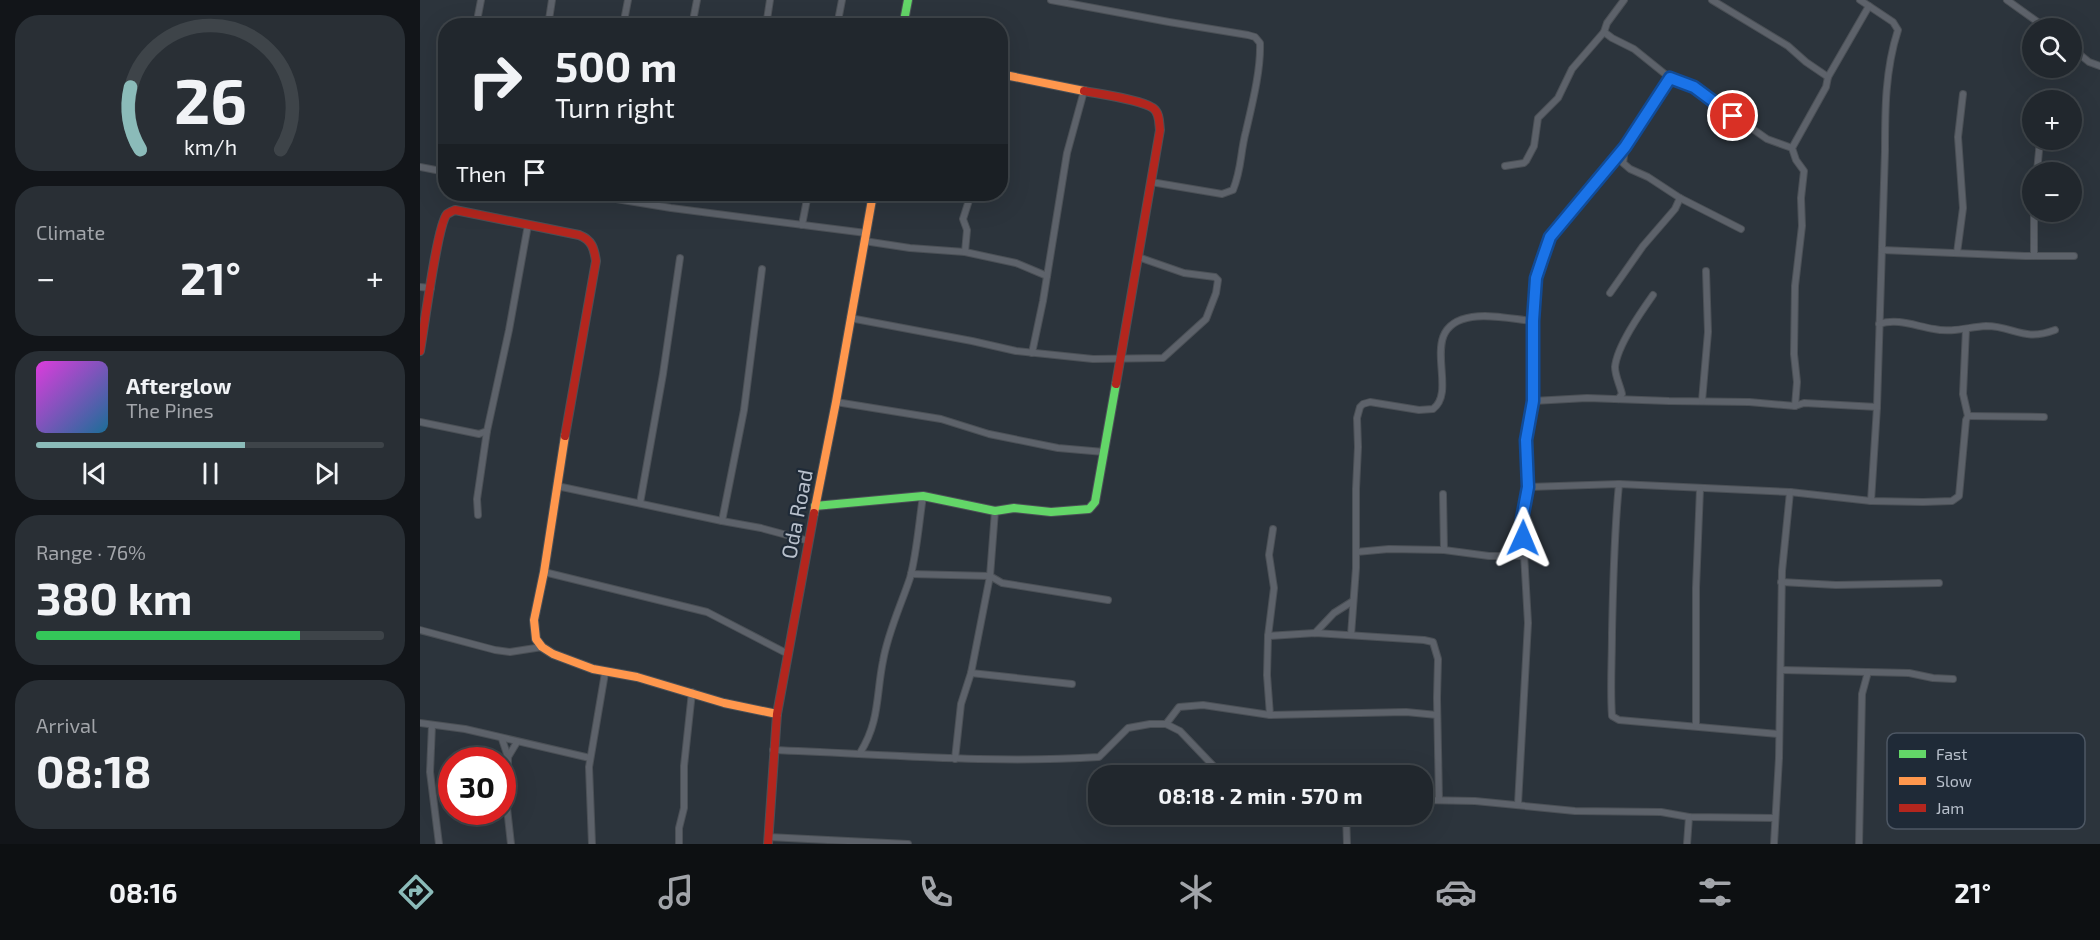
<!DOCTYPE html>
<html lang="en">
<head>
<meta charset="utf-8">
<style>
	:root { --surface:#21272d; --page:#292f35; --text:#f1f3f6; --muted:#a2a5aa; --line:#3e4449; --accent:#8bbbb9 }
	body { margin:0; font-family:"Exo 2",sans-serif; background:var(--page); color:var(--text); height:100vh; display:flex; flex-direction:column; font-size:22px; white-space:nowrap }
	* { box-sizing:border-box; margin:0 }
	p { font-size:20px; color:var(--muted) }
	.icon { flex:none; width:33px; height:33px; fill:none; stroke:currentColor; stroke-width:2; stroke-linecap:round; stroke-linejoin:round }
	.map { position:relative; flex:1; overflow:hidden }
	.details { display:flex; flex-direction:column; gap:15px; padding:15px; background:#121519; width:420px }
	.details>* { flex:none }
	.banner { position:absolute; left:18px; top:18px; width:570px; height:183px; border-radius:24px; box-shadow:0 6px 24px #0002,0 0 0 2px var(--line); background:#21272d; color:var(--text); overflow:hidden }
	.fabs { position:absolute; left:1602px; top:18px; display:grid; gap:12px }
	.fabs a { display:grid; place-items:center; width:60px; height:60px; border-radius:50%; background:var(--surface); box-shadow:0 6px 24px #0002,0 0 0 2px var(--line); font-size:30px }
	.speed { position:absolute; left:18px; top:747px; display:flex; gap:12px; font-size:30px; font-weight:700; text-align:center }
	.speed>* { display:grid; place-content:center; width:78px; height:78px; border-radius:50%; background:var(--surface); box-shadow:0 6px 24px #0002,0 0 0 2px var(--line); line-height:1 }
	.speed .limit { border:9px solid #d22; background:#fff; color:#111 }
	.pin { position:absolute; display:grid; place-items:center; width:51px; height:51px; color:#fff; margin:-26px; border:3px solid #fff; border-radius:50%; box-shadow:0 2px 6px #0007 }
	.me { position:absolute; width:66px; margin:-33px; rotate:1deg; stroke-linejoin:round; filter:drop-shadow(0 0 4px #0008) }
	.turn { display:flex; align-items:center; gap:21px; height:126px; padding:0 18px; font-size:27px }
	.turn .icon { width:78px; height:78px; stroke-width:2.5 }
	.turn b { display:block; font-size:42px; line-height:51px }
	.then { display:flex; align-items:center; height:57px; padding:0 18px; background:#0003; gap:12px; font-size:22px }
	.big { font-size:45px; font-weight:700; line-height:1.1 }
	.details .card { flex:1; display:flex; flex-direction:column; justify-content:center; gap:9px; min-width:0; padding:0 21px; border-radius:24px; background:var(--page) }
	.details .dial { align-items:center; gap:0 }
	.dial svg { height:156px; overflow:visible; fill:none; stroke:var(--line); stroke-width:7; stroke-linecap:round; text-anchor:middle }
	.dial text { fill:var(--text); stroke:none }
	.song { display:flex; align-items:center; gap:18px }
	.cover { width:72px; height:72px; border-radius:9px; background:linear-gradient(135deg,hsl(300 70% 55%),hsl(200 70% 35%)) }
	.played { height:6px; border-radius:3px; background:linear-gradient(90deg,var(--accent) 60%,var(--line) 60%) }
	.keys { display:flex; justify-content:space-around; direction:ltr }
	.heat { display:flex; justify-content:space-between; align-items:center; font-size:33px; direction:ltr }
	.charge { height:9px; border-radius:4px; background:linear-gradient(90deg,#34c759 76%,var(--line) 0) }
	.trip { position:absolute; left:668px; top:765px; width:345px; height:60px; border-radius:24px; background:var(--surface); box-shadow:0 6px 24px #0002,0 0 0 2px var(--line); font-weight:700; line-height:60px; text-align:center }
	.tabs { display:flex; height:96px; justify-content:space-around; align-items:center; background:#0d1012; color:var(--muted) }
	.tabs .icon { width:42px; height:42px }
	.tabs .selected { color:var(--accent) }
	.tabs b { font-size:27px; color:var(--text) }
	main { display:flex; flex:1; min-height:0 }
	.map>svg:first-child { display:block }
</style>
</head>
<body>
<main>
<section class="details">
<div class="card dial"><svg viewBox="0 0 100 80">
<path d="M14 69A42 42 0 1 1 86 69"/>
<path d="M14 69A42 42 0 0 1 9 37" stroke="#8bbbb9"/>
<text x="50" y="56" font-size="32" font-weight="700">26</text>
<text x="50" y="72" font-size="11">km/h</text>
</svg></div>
<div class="card"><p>Climate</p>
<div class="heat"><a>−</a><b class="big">21°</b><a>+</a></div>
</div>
<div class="card">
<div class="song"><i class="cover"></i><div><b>Afterglow</b><p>The Pines</p></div></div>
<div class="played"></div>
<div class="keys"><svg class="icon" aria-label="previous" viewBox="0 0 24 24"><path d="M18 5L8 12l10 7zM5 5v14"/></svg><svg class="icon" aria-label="pause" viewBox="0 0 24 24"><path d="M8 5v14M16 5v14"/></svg><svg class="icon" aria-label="next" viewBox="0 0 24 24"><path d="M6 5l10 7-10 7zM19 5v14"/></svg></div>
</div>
<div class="card"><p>Range · 76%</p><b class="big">380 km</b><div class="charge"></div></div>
<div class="card"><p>Arrival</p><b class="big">08:18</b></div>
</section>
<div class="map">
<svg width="1680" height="844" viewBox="0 0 1680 844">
	<rect width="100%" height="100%" fill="#2c343c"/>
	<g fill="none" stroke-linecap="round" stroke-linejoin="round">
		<g stroke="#4b5056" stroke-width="8">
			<g id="street">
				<path d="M631 0 749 22 828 35 835 37 840 43C841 70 832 105 826 131 820 153 822 168 813 190L802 194 731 182"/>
				<path d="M1204 0 1187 23 1184 32 1192 38 1214 49 1250 78 1273 87 1347 139 1372 148"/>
				<path d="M1292 0 1368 46 1386 62 1408 77"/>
				<path d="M1440 0 1473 22 1478 30C1465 70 1465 111 1465 151L1457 407 1451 501"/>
				<path d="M1587 0 1626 28"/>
				<path d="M56 26 61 0"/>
				<path d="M128 26 132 0"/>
				<path d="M203 26 208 0"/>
				<path d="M272 26 277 0"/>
				<path d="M346 26 350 0"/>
				<path d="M417 26 422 0"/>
				<path d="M1652 48 1669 62 1680 66"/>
				<path d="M1205 148 1203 163 1210 169 1228 177 1260 198 1321 229"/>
				<path d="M1085 166 1104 163 1106 161 1114 146 1118 118 1138 98 1152 69 1184 32"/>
				<path d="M0 167 26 172"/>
				<path d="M1617 172 1620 140"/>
				<path d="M166 194 251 208 446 233"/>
				<path d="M382 225 388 194"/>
				<path d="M444 241 490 248 545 252 596 263 627 276"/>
				<path d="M1462 250 1605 256H1654"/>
				<path d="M545 252 547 230 543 219 551 194"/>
				<path d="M1537 253 1543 208 1538 137 1543 94"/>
				<path d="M1614 256V212"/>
				<path d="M0 287 11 288"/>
				<path d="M1190 293 1223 246 1255 209 1260 198"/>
				<path d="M430 318 552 341 596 351 673 359 743 358 786 319 796 293 798 280 795 277 764 273 718 257"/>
				<path d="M1459 324C1478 318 1495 326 1514 329 1531 333 1549 327 1566 326 1594 326 1603 342 1635 330"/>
				<path d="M612 353 623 301 647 153 664 91"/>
				<path d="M1198 399 1202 394C1200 385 1195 376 1195 367 1197 346 1221 312 1233 295"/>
				<path d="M1113 401 1167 398 1249 401 1329 402 1375 406 1384 403 1457 407"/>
				<path d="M1282 401 1288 332 1286 271"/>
				<path d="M416 402 521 419 569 434 638 448 684 452"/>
				<path d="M1375 406 1377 382 1374 354 1375 286 1382 226 1381 198 1384 171 1376 160 1372 148 1406 87 1408 77 1449 6"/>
				<path d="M1548 416 1624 417"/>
				<path d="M0 422 59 434 67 431 89 330 108 225"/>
				<path d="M1199 484C1194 534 1193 583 1192 633 1192 661 1190 688 1192 716L1199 720C1252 725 1305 729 1358 734"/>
				<path d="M137 486 302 521 341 528 389 541"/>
				<path d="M1108 487 1199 484 1370 492 1451 501 1503 502 1532 501 1539 496 1546 420 1548 416 1543 394 1546 329"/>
				<path d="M1023 494 1024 550"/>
				<path d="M220 503 243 374 260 258"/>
				<path d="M58 515 57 499 67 431"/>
				<path d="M302 521 324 410 342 269"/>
				<path d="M936 552 969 549 1024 550 1069 556H1105"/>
				<path d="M124 572 287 612 368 654"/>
				<path d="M491 574 570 576 582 583 688 600"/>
				<path d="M1361 582 1416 585 1519 583"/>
				<path d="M0 630 75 650 90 652 122 647"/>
				<path d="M895 633 914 613 933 601"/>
				<path d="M931 635 936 568V489L938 447 937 418 940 407 943 404 950 402 999 410 1013 409C1040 389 994 326 1052 317 1071 314 1093 319 1113 321"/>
				<path d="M848 636 895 633 1004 640 1013 642 1018 659 1017 698 1019 800"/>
				<path d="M1362 670 1489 673 1513 678 1533 679"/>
				<path d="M551 673 652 684"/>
				<path d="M850 715 847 675 848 636 854 588 849 555 853 529"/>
				<path d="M0 723 45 729 170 758"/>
				<path d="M746 724 759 707 783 705 850 715 986 712 1017 715"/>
				<path d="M12 725 10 772 19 844"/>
				<path d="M1276 725V588L1280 489"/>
				<path d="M82 739 88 757 87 808 91 844"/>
				<path d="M353 750C462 754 570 764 679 757L708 728 730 724H746L760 731 803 776"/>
				<path d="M440 753C460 721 456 695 463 661 468 632 481 605 490 578 497 552 499 522 503 496"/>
				<path d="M88 757 97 742"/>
				<path d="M535 759 541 704 551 673 570 576 575 511"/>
				<path d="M1002 800 1055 801 1155 811 1241 812 1269 817 1355 818"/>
				<path d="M1098 804 1108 623 1102 519 1108 487 1106 440 1113 401V321L1116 278 1130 237 1148 213 1205 147 1250 78"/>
				<path d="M926 814 927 844"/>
				<path d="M348 837 488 844"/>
				<path d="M172 844 169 767 185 673"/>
				<path d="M259 844V828L264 808V766L272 692"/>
				<path d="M1267 844 1269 817"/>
				<path d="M1354 844 1359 758 1362 571 1370 492"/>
				<path d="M1439 844 1442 694 1448 672"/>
			</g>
		</g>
		<g stroke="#4b5056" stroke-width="10">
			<g id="fast">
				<path d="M483 26 488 0"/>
				<path d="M395 506 503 496 575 511 594 508 631 512 669 509 675 502 696 384"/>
			</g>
		</g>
		<g stroke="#4b5056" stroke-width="10">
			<g id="slow">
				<path d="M580 74 664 91"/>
				<path d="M145 436 124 572 114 620 116 639 122 647 133 654 173 669 217 677 304 703 357 714"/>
				<path d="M394 513 416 402 453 194"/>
			</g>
		</g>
		<g stroke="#4b5056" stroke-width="10">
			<g id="jam">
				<path d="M664 91C680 94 722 100 733 108 740 113 739 123 740 130L696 384"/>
				<path d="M0 351C4 330 17 225 27 214 27 214 34 210 35 210L159 235C172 240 174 248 176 261L145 436"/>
				<path d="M348 844 357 714 394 513"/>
			</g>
		</g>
		<use href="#street" stroke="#5d626a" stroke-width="6"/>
		<use href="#fast" stroke="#63d668" stroke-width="8"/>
		<use href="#slow" stroke="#ff974d" stroke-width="8"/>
		<use href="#jam" stroke="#b3261e" stroke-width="8"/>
	</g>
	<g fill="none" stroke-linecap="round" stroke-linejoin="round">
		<g stroke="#114b97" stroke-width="15">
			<path id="route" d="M1103 538 1102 519 1108 487 1106 440 1113 401V321L1116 278 1122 260 1130 237 1205 147 1250 78 1274 87 1313 116"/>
		</g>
		<use href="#route" stroke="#1a73e8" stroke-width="10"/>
	</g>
	<g text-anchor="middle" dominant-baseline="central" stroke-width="4.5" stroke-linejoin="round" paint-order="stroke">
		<g font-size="21" fill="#b8c0cc" stroke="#1f2a37">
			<text transform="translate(376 514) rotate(-79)">Oda Road</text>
		</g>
	</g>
	<rect x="1467" y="733" width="198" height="96" rx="9" fill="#1f2a37" stroke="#4d5764" stroke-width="1.5"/>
	<rect x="1479" y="750" width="27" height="8" fill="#63d668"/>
	<rect x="1479" y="777" width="27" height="8" fill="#ff974d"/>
	<rect x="1479" y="804" width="27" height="8" fill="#b3261e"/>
	<g font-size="16" fill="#b8c0cc">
		<text x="1516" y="760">Fast</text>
		<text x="1516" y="787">Slow</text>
		<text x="1516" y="814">Jam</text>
	</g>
</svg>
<div class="fabs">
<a><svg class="icon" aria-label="search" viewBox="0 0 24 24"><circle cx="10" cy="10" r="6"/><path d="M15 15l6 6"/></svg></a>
<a>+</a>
<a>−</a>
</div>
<div class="speed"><div class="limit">30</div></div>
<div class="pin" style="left:1313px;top:116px;background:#d93025"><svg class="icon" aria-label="arrive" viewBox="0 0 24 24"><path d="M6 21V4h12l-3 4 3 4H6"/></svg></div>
<svg class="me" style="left:1103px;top:538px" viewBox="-20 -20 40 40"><path d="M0-17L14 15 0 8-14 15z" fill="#1a73e8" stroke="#fff" stroke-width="4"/></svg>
<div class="trip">08:18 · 2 min · 570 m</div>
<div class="banner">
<div class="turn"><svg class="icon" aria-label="right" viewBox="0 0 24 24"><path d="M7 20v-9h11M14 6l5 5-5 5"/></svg><div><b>500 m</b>Turn right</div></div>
<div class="then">Then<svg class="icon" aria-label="arrive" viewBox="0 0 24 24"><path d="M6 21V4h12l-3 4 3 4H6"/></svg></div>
</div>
</div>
</main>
<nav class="tabs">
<b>08:16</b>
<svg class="icon selected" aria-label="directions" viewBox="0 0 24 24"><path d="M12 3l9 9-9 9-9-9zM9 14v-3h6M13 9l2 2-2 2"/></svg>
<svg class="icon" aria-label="music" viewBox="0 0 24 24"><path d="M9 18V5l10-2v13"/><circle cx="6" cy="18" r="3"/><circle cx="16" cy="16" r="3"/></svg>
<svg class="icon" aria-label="phone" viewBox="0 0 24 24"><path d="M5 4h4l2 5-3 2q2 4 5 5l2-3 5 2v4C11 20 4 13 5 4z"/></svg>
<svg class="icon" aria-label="climate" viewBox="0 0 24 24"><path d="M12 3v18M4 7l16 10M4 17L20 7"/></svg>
<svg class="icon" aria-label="car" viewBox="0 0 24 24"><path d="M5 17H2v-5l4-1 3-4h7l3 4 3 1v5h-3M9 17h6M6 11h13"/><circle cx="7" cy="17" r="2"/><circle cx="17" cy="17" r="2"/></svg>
<svg class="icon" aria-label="filters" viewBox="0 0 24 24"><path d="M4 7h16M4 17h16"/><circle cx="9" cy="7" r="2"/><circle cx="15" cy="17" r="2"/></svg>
<b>21°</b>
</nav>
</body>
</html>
